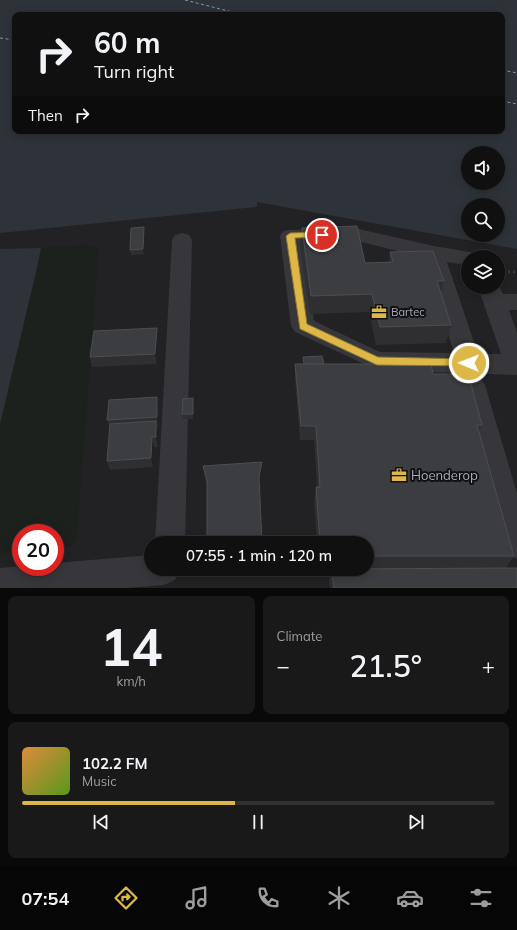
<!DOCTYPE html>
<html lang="en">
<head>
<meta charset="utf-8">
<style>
	:root { --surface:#101011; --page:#19191a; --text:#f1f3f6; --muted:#9c9d9f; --line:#303031; --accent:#ddb747 }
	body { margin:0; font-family:Mulish,sans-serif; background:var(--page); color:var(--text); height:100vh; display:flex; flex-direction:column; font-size:15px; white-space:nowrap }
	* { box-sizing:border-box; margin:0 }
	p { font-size:13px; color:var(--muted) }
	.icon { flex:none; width:22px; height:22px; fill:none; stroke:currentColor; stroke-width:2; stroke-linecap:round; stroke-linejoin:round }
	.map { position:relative; height:588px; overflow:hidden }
	.sheet { display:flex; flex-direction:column; gap:8px; padding:8px; background:#090909; flex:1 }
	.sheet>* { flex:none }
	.top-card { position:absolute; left:12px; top:12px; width:493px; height:122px; border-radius:8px; box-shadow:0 2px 10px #0003,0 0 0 1px var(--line); background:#101011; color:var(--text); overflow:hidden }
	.tools { position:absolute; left:461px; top:146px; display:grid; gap:8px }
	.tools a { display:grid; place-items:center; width:44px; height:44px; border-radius:50%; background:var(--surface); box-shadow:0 2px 10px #0003,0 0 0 1px var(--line); font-size:20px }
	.speed { position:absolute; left:12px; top:524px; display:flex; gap:8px; font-size:20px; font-weight:700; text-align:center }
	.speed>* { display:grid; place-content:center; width:52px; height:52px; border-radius:50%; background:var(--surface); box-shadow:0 2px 10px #0003,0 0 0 1px var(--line); line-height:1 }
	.speed .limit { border:6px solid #d22; background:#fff; color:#111 }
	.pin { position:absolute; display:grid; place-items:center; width:34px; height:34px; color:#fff; margin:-17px; border:2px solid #fff; border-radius:50%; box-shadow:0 1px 4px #0007 }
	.me { position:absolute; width:44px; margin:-22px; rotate:271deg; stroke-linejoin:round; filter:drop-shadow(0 0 3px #0008) }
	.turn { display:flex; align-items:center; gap:14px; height:84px; padding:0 16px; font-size:18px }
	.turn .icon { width:52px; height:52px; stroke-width:2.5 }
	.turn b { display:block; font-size:28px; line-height:34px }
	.then { display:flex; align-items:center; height:38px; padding:0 16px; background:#0003; gap:8px; font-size:15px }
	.big { font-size:30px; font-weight:600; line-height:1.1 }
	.sheet .card { flex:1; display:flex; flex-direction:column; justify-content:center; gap:6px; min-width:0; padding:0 14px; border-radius:8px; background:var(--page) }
	.sheet .dial { align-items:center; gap:0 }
	.dial b { font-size:52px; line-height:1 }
	.song { display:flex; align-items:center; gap:12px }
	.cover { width:48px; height:48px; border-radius:6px; background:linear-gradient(135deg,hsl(30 70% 55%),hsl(90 70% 35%)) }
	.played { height:4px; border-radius:2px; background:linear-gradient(90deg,var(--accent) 45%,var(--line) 45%) }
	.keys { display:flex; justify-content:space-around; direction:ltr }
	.heat { display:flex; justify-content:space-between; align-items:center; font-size:22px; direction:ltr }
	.sheet .tiles { flex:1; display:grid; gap:8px; grid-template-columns:1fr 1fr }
	.card:last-child { grid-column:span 2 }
	.trip { position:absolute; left:144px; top:536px; width:230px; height:40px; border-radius:20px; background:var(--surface); box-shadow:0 2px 10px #0003,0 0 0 1px var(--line); font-weight:600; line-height:40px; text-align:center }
	.tab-bar { display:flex; height:64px; justify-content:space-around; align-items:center; background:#060607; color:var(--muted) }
	.tab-bar .icon { width:28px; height:28px }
	.tab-bar .active { color:var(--accent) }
	.tab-bar b { font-size:18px; color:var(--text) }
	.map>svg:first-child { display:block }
</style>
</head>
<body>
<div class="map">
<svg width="517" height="588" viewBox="0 0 517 588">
	<rect width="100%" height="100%" fill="#161517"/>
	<path fill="#222224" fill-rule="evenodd" d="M263 197 468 235 517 234V588H0V212ZM468 257H498V287H468ZM21 533H55V567H21ZM151 543H367V569H151Z"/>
	<path fill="#1c211d" d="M84 245 99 248 77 536 72 546 55 547V533H21V551L0 553V424L41 248Z"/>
	<g fill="#2d3339" fill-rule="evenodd">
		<path d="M0 0H517V249L257 202V207L0 233ZM15 15H502V131H15ZM468 153H498V183H468ZM468 205H498V235H468Z"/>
		<path d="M41 248 36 272 0 424V249Z"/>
	</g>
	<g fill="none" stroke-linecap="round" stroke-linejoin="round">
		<g stroke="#8496ad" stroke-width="1" stroke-dasharray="3 2.5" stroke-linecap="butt">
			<path d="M185 0 244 15"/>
			<path d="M0 38 15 40"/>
			<path d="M502 70 517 73"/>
			<path d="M502 101 517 104"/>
		</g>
		<path stroke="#3d3e42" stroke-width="2.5" stroke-dasharray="2 3" stroke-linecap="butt" d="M498 271 517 272"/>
		<g fill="#37373b" fill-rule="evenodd">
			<path d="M354 228 434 246 475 253 478 257H468V265L447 262 478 354H501L478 287H498V284L503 294H517V310H509L517 333V375L377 370 295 332 291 326 280 236 283 231 290 230ZM354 240 425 258 454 353 380 352 314 321 301 242Z"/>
			<path d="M182 233 189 235 192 240 185 543H155L172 240 175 235Z"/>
			<path d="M472 375 481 378 485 385 517 493V559L506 554 502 544 459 385 463 378Z"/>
			<path d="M151 555V569H180L175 580 164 585 127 588H0V568L21 566 55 567V563Z"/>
		</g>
	</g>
	<g fill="#2f2f32">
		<path d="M302 228 365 263 389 262 390 252 444 281 441 293 451 325 446 343 376 345 369 312 310 314 300 246Z"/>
		<path d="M144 232V254L131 255 130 250Z"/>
		<path d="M158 338 157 364 92 367 90 357Z"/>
		<path d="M303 357 324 364 433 374 465 381 482 425 479 432 514 556 506 568H367V543H317L314 501 316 487H317L314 440H300L295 379V364H303Z"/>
		<path d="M193 403V419H183L182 414Z"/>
		<path d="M159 407 158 427V447H154L153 467 110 470 107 461 110 429 107 420Z"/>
		<path d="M262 462V476L260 488H207L205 479 203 466Z"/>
		<path d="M208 569H262V571L208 572Z"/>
		<path d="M331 569 517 588H330L329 581Z"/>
	</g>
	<g fill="#201f21">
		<path d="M144 227V254L143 249Z"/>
		<path d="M157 328 158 338 157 364 155 354Z"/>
		<path d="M157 397 159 407 158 427 157 417Z"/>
		<path d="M156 421 158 431V447L156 437Z"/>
		<path d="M152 437 154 447 153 467 151 458Z"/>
		<path d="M262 462V476L259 490V477Z"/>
	</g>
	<g fill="#3c3d40" stroke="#4d4e52">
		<path d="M357 226 365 263 393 262 390 252 433 251 444 281H437L451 325 380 327 372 294 311 296 302 228Z"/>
		<path d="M144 227 143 249 130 250 131 228Z"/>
		<path d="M157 328 155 354 90 357 94 331Z"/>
		<path d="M322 356 324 364H304L303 357Z"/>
		<path d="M295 364H431L433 374H463L465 381H470L482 425H477L514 556H367V543H320L316 487H320L316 426H301Z"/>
		<path d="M157 397V417L107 420 109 400Z"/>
		<path d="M193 398V414H182L183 399Z"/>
		<path d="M156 421V437H152L151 458 107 461 110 424Z"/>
		<path d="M262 462 259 477 262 543H207V480L203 466Z"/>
		<path d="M517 568V588H334L331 569Z"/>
	</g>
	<path fill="#ddb747" stroke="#90772e" d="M322 232 326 235 325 237 295 238 307 324 378 357 469 359 472 360 474 363 472 366 377 365 300 329 286 236 290 233Z"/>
	<defs>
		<g id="office-bare" transform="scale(1.2)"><path d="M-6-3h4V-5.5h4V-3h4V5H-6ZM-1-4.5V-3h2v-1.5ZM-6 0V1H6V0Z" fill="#ddb747" stroke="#111012" stroke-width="2.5" paint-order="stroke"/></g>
	</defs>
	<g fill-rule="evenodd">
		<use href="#office-bare" x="379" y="312"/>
		<use href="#office-bare" x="399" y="475"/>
	</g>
	<g text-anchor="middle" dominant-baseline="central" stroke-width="4" stroke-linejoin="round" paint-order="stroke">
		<g font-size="11" fill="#a9acb5" stroke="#111012" text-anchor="start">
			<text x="391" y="312">Bartec</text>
		</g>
		<g font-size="13" fill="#a9acb5" stroke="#111012" text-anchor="start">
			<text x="411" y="475">Hoenderop</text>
		</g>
	</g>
</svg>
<div class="tools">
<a><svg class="icon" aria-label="sound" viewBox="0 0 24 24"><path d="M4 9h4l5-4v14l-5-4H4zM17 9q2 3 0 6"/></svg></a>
<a><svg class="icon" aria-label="search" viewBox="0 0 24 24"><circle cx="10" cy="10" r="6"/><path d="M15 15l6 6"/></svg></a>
<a><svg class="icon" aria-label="layers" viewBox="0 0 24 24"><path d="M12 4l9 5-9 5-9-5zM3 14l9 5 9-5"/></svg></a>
</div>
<div class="speed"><div class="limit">20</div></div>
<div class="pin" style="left:322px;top:235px;background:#d93025"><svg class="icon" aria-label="arrive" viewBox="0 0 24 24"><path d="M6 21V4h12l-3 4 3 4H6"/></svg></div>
<svg class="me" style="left:469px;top:363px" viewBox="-20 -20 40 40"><circle r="17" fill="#ddb747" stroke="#fff" stroke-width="3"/><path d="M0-11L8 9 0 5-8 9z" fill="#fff"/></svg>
<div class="trip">07:55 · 1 min · 120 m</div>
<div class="top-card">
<div class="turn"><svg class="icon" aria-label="right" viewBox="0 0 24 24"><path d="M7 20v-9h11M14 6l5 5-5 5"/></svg><div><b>60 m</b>Turn right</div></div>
<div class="then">Then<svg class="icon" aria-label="right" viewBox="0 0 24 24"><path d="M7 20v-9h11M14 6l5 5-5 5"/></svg></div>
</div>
</div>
<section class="sheet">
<div class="tiles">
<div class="card dial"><b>14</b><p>km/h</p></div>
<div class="card"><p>Climate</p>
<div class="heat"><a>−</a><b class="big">21.5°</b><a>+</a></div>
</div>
<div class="card">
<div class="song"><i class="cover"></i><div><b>102.2 FM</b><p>Music</p></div></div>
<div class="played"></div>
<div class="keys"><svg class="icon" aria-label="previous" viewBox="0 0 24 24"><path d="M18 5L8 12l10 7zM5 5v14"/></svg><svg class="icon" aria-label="pause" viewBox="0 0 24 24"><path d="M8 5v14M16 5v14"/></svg><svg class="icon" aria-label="next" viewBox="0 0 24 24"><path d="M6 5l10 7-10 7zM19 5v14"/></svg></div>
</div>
</div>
</section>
<nav class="tab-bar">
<b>07:54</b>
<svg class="icon active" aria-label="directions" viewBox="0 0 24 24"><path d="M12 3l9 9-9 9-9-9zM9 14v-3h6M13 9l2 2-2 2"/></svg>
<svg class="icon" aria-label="music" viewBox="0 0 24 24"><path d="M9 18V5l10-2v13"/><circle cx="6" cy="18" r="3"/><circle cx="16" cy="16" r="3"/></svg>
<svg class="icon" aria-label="phone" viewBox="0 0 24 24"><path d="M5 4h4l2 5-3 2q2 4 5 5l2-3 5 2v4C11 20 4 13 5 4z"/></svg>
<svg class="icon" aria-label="climate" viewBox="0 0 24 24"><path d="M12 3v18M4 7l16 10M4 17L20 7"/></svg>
<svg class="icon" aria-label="car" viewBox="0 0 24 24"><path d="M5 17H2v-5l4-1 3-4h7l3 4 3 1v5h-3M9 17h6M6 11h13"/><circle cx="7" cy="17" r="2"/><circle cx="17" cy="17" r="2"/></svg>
<svg class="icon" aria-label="filters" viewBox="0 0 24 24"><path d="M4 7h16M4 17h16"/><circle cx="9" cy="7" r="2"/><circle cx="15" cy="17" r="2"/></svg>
</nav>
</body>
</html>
